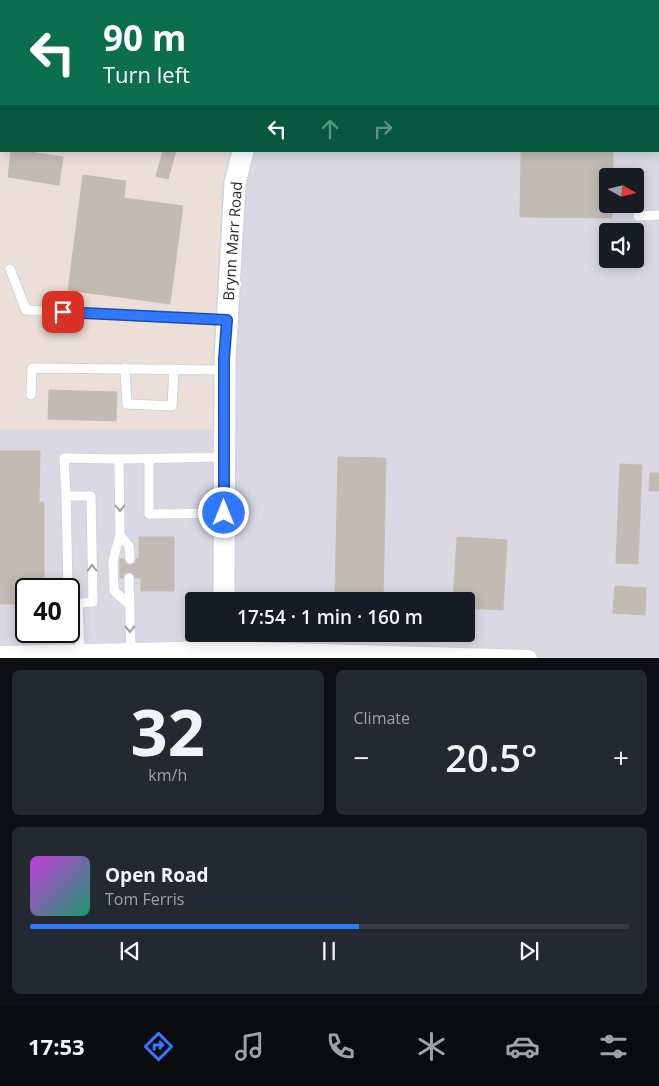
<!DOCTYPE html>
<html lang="en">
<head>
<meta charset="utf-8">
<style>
	:root { --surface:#171b24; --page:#242831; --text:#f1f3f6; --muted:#9ea1a6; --line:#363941; --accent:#3078ff }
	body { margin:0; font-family:"Open Sans",sans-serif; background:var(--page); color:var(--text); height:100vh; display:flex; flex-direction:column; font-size:19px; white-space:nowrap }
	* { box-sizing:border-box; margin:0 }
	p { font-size:16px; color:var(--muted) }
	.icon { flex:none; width:28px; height:28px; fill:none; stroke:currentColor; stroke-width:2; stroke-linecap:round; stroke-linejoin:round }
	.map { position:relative; height:658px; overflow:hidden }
	.details { display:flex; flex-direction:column; gap:12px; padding:12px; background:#0d0f14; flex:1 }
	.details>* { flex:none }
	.banner { position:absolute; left:0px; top:0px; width:660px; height:152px; box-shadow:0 2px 12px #0003; background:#0b6e4f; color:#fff; overflow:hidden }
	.needle { width:32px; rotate:98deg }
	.controls { position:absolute; left:599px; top:168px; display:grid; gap:10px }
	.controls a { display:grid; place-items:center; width:45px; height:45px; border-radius:5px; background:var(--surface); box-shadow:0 2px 12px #0003; font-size:25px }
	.speed { position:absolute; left:15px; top:578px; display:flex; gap:10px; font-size:25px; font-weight:700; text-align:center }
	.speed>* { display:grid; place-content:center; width:65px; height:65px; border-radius:50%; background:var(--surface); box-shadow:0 2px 12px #0003; line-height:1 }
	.speed .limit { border:2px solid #111; border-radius:8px; background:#fff; color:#111 }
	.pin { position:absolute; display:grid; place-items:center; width:42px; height:42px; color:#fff; margin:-21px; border-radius:10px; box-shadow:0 2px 8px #0006 }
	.me { position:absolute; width:55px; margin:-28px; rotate:0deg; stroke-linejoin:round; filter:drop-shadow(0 0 4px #0008) }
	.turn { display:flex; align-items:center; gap:18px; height:105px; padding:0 20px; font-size:22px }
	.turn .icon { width:65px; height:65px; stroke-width:2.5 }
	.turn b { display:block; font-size:35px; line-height:42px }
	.lanes { display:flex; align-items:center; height:48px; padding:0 20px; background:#0003; justify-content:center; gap:25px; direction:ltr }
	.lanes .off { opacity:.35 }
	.big { font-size:38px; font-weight:600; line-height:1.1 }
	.details .tile { flex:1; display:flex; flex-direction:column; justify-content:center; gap:8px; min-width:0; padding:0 18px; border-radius:8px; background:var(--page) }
	.details .dial { align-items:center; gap:0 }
	.dial b { font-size:65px; line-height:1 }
	.song { display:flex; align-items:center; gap:15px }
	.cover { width:60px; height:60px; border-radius:8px; background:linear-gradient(135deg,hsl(290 70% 55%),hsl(160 70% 35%)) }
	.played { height:5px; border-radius:2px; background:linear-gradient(90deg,var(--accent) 55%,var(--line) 55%) }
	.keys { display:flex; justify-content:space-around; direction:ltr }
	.heat { display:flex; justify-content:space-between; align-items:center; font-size:28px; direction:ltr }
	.details .tiles { flex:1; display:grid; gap:12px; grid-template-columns:1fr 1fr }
	.tile:last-child { grid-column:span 2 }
	.trip { position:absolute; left:185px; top:592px; width:290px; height:50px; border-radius:5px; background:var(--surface); box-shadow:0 2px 12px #0003; font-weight:600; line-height:50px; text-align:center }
	.tabs { display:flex; height:80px; justify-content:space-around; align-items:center; background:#090b0e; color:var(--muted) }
	.tabs .icon { width:35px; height:35px }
	.tabs .on { color:var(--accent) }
	.tabs b { font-size:22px; color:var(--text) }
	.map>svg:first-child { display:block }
</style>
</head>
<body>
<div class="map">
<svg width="659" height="659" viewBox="0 0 659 659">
	<rect width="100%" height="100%" fill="#ecdfd7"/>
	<path fill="#dad8e3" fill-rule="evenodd" d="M291 0H659V658H0V429H224V601H194V634H466V601H225L243 151H659V1H290ZM608 176H635V204H608ZM608 231H635V259H608ZM26 589H69V631H26Z"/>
	<path fill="#bbe98d" d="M0 0H63L62 1H1V91L0 93Z"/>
	<g fill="#c2bbb3" stroke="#c7bbb1">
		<rect x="523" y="0" width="92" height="1"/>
		<path d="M11 151H23L63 157 59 185 8 177Z"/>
		<path d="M163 151H176L168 179 156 176Z"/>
		<path d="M521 151H613V176H608V204H612V218L520 217Z"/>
		<path d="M83 175 126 181 124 198 183 206 170 304 68 290Z"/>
		<path d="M49 390 117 392 116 421 48 419Z"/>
		<path d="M0 451H40L39 502H44V589H26V604H0Z"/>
		<path d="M338 457 386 458 383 601H355V598H335Z"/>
		<path d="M620 464 642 465 638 564 616 563Z"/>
		<path d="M650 473H659V491H649Z"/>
		<path d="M139 537H174V591H141V578H120V559H139Z"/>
		<path d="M457 537 507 540 503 610 466 608V601H453Z"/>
		<path d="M615 586 646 588 645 615 613 613Z"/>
	</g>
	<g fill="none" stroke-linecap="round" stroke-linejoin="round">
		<g stroke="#ccd4e2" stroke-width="11">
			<g id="service">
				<path d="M646 1 648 0"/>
				<path d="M638 216 659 215"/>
				<path d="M10 269 26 310 226 320"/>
				<path d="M125 368 127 404 172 406 174 369"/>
				<path d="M31 395 32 368 224 370"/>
				<path d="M149 458V514L224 513"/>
				<path d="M119 459 120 535 113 560 114 591 130 605"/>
				<path d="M66 496H91L93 602 69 604"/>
				<path d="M120 535 129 546 130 559"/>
				<path d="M129 578 131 652"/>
				<path d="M68 589 66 496 64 458 119 459 224 457"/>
				<path d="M78 603 80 653"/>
			</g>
		</g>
		<g stroke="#ccd4e2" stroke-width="20">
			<path id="minor" d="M0 655 224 650 528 659"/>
		</g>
		<g stroke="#ccd4e2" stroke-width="24">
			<g id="tertiary">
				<path d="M290 1 291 0"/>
				<path d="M224 601 225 359 235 183 243 151"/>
				<path d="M224 659V634"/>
			</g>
		</g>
		<use href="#service" stroke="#fff" stroke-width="9"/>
		<use href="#minor" stroke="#fff" stroke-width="18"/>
		<use href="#tertiary" stroke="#fff" stroke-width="21"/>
	</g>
	<defs><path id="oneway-chevron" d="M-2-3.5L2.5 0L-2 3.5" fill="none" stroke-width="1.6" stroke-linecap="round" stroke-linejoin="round" transform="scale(1.25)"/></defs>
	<g stroke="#9e9e9e">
		<use href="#oneway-chevron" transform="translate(120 508) rotate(89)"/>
		<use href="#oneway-chevron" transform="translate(92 568) rotate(-91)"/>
		<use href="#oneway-chevron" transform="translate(130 629) rotate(89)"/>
	</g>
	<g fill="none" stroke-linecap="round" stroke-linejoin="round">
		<g stroke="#1f4ea6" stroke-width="12">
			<path id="route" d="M63 312 227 320 224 359V513"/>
		</g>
		<use href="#route" stroke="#3078ff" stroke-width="9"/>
	</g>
	<g text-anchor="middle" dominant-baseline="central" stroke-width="4.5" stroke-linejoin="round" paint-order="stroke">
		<g font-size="15" fill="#272727" stroke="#fff">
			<text transform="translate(232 241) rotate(-86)">Brynn Marr Road</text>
		</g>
	</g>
</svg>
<div class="controls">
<a><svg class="needle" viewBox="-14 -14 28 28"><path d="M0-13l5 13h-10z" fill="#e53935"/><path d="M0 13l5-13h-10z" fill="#9ea1a6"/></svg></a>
<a><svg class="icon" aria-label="sound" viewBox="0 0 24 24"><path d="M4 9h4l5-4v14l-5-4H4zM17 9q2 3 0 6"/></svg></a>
</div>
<div class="speed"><div class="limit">40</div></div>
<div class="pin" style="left:63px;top:312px;background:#d93025"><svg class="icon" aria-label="arrive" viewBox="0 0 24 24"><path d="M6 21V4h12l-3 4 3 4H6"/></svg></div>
<svg class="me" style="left:224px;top:513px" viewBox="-20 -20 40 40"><circle r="17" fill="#3078ff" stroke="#fff" stroke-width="3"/><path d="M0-11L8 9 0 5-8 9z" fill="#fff"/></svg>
<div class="trip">17:54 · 1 min · 160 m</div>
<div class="banner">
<div class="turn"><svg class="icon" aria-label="left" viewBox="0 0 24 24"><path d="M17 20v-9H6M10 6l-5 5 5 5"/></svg><div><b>90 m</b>Turn left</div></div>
<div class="lanes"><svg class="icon" aria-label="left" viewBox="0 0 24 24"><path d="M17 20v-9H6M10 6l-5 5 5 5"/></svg><svg class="icon off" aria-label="ahead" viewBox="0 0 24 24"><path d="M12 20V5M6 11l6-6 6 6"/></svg><svg class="icon off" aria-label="right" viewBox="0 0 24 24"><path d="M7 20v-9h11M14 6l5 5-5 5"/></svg></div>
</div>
</div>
<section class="details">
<div class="tiles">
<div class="tile dial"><b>32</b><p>km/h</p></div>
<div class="tile"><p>Climate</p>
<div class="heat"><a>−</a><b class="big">20.5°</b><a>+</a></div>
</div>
<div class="tile">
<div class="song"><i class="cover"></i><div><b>Open Road</b><p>Tom Ferris</p></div></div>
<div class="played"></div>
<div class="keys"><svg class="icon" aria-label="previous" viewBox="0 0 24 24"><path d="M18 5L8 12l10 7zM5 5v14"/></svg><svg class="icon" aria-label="pause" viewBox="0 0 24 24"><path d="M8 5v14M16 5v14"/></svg><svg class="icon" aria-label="next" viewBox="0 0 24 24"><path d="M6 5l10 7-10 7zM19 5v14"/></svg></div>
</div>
</div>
</section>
<nav class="tabs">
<b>17:53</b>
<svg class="icon on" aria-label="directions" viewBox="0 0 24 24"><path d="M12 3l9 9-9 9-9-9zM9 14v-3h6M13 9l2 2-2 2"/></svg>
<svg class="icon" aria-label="music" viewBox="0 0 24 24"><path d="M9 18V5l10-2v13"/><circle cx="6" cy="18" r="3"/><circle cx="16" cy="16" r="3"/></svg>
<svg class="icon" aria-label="phone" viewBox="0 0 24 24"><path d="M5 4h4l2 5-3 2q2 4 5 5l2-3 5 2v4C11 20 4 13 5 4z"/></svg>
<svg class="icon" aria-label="climate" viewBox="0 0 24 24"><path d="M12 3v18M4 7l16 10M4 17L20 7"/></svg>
<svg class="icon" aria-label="car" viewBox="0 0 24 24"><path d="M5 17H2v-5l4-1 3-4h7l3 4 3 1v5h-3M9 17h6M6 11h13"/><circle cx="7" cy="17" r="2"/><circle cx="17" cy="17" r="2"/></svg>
<svg class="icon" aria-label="filters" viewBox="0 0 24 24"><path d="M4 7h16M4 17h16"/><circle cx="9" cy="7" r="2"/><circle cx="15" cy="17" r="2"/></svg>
</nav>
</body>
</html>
